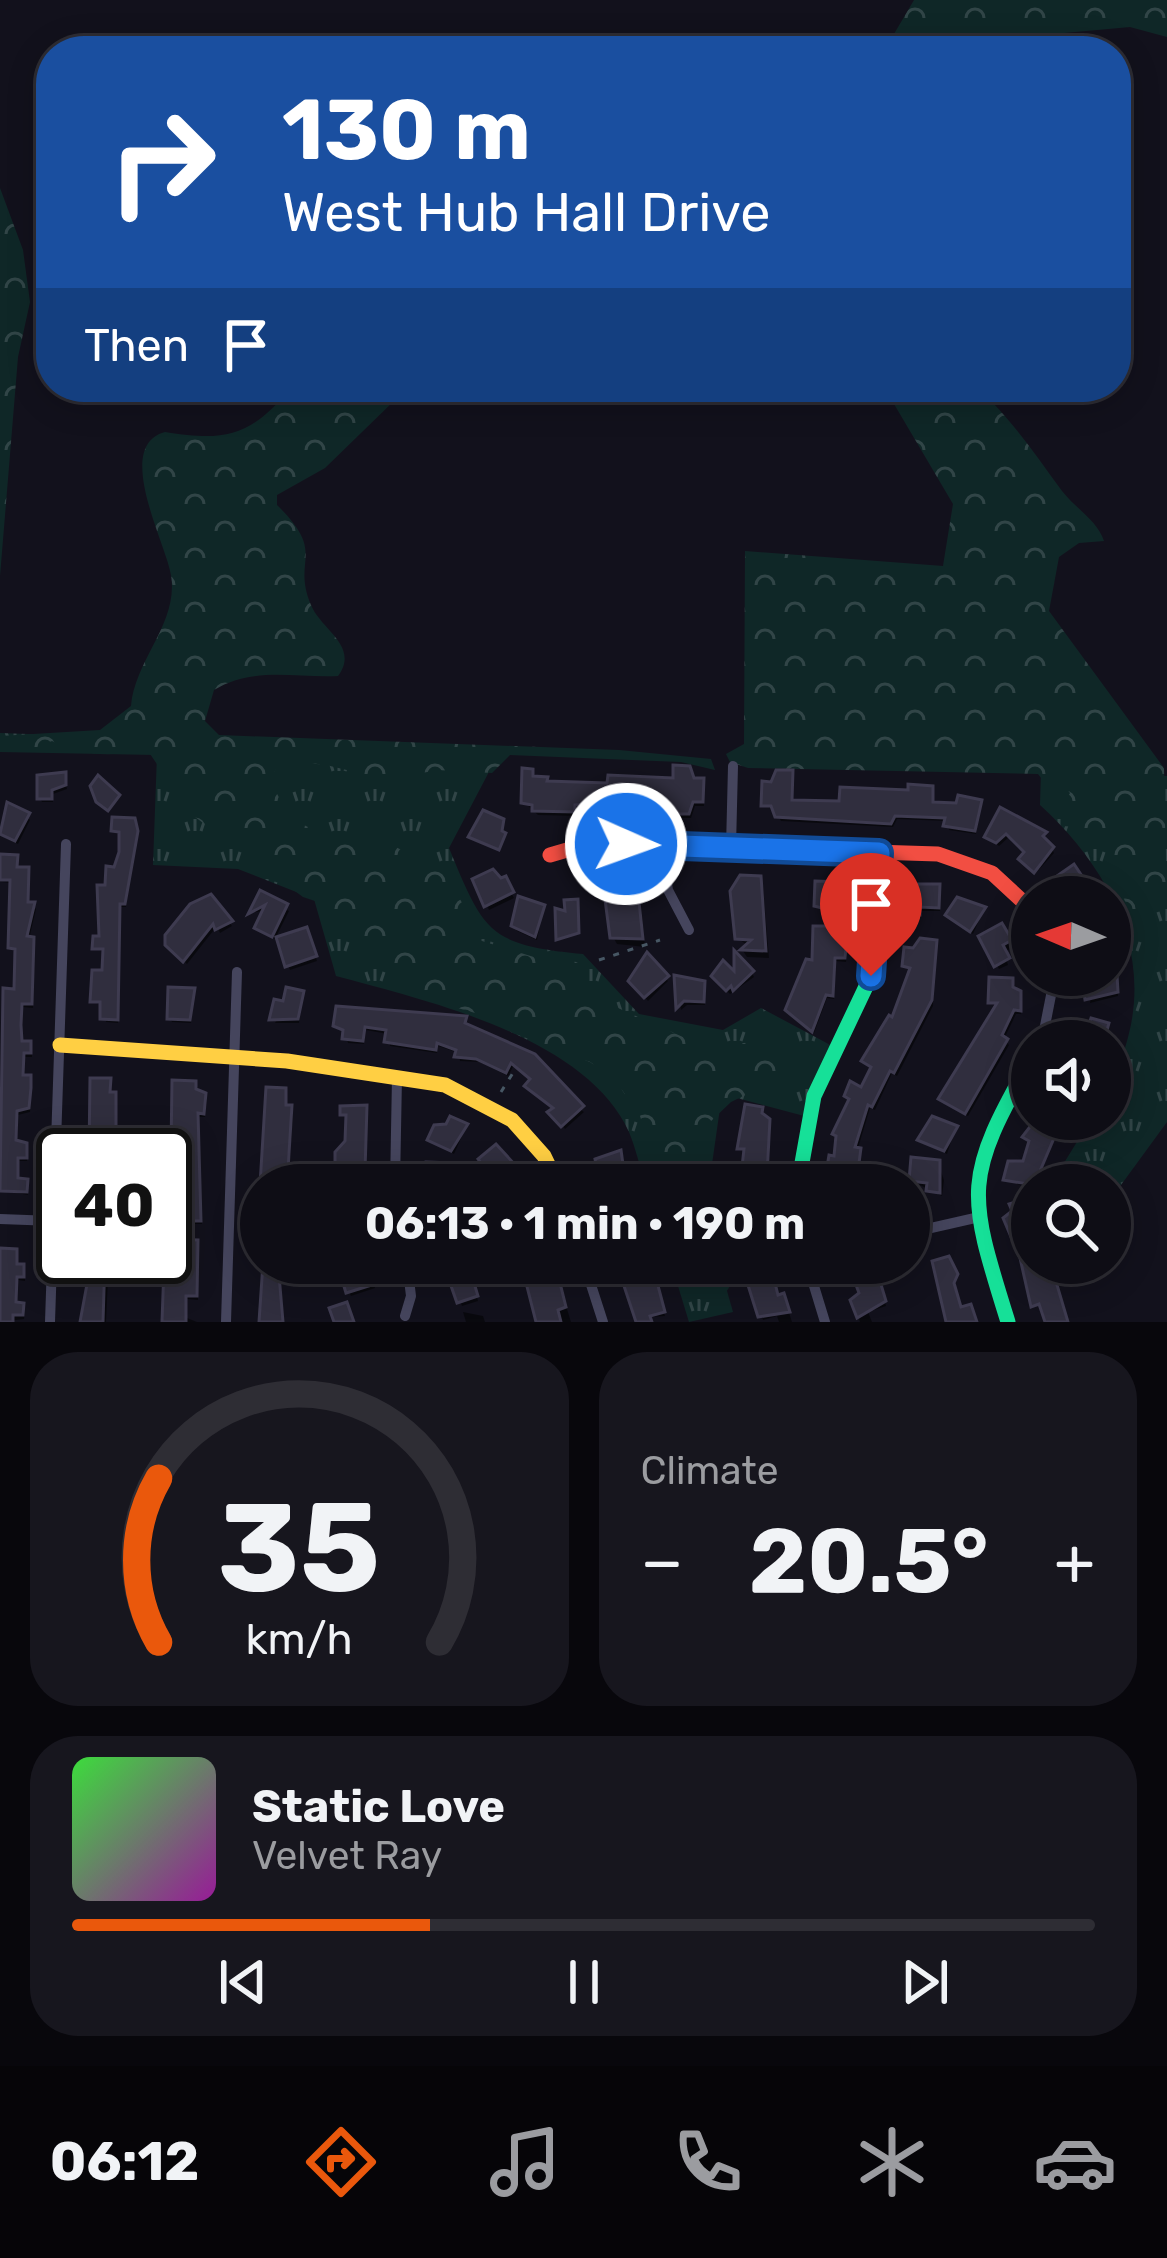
<!DOCTYPE html>
<html lang="en">
<head>
<meta charset="utf-8">
<style>
	:root { --surface:#0e0d15; --page:#17161e; --text:#f1f3f6; --muted:#9b9ca0; --line:#2e2d34; --accent:#ea580c }
	body { margin:0; font-family:Rubik,sans-serif; background:var(--page); color:var(--text); height:100vh; display:flex; flex-direction:column; font-size:45px; white-space:nowrap }
	* { box-sizing:border-box; margin:0 }
	p { font-size:39px; color:var(--muted) }
	.icon { flex:none; width:66px; height:66px; fill:none; stroke:currentColor; stroke-width:2; stroke-linecap:round; stroke-linejoin:round }
	.map { position:relative; height:1322px; overflow:hidden }
	.side { display:flex; flex-direction:column; gap:30px; padding:30px; background:#08070c; flex:1 }
	.side>* { flex:none }
	.guide { position:absolute; left:36px; top:36px; width:1095px; height:366px; border-radius:48px; box-shadow:0 6px 30px #0003,0 0 0 3px var(--line); background:#1a4fa0; color:#fff; overflow:hidden }
	.needle { width:78px; rotate:272deg }
	.controls { position:absolute; left:1011px; top:876px; display:grid; gap:24px }
	.controls a { display:grid; place-items:center; width:120px; height:120px; border-radius:50%; background:var(--surface); box-shadow:0 6px 30px #0003,0 0 0 3px var(--line); font-size:60px }
	.speed { position:absolute; left:36px; top:1128px; display:flex; gap:24px; font-size:60px; font-weight:700; text-align:center }
	.speed>* { display:grid; place-content:center; width:156px; height:156px; border-radius:50%; background:var(--surface); box-shadow:0 6px 30px #0003,0 0 0 3px var(--line); line-height:1 }
	.speed .limit { border:6px solid #111; border-radius:18px; background:#fff; color:#111 }
	.pin { position:absolute; display:grid; place-items:center; width:102px; height:102px; color:#fff; margin:-123px -51px; border-radius:50% 50% 50% 0; rotate:-45deg; box-shadow:0 0 12px #0007 }
	.pin .icon { rotate:45deg }
	.me { position:absolute; width:132px; margin:-66px; rotate:92deg; stroke-linejoin:round; filter:drop-shadow(0 0 9px #0008) }
	.turn { display:flex; align-items:center; gap:42px; height:252px; padding:0 48px; font-size:54px }
	.turn .icon { width:156px; height:156px; stroke-width:2.5 }
	.turn b { display:block; font-size:84px; line-height:102px }
	.then { display:flex; align-items:center; height:114px; padding:0 48px; background:#0003; gap:24px; font-size:45px }
	.big { font-size:90px; font-weight:700; line-height:1.1 }
	.side .tile { flex:1; display:flex; flex-direction:column; justify-content:center; gap:18px; min-width:0; padding:0 42px; border-radius:48px; background:var(--page) }
	.side .dial { align-items:center; gap:0 }
	.dial svg { height:312px; overflow:visible; fill:none; stroke:var(--line); stroke-width:7; stroke-linecap:round; text-anchor:middle }
	.dial text { fill:var(--text); stroke:none }
	.song { display:flex; align-items:center; gap:36px }
	.cover { width:144px; height:144px; border-radius:18px; background:linear-gradient(135deg,hsl(120 70% 55%),hsl(300 70% 35%)) }
	.played { height:12px; border-radius:6px; background:linear-gradient(90deg,var(--accent) 35%,var(--line) 35%) }
	.keys { display:flex; justify-content:space-around; direction:ltr }
	.heat { display:flex; justify-content:space-between; align-items:center; font-size:66px; direction:ltr }
	.side .tiles { flex:1; display:grid; gap:30px; grid-template-columns:1fr 1fr }
	.tile:last-child { grid-column:span 2 }
	.trip { position:absolute; left:240px; top:1164px; width:690px; height:120px; border-radius:60px; background:var(--surface); box-shadow:0 6px 30px #0003,0 0 0 3px var(--line); font-weight:700; line-height:120px; text-align:center }
	.tab-bar { display:flex; height:192px; justify-content:space-around; align-items:center; background:#060508; color:var(--muted) }
	.tab-bar .icon { width:84px; height:84px }
	.tab-bar .active { color:var(--accent) }
	.tab-bar b { font-size:54px; color:var(--text) }
	.map>svg:first-child { display:block }
</style>
</head>
<body>
<div class="map">
<svg width="1167" height="1322" viewBox="0 0 1167 1322">
	<defs>
		<pattern id="grass-tufts" width="24" height="20" patternUnits="userSpaceOnUse" patternTransform="scale(3)"><rect width="24" height="20" fill="#0f2727"/><path d="M3 7l-1-3M5 7V3M7 7l1-3M15 17l-1-3M17 17v-4M19 17l1-3" fill="none" stroke="#314547"/></pattern>
		<pattern id="forest-crowns" width="20" height="18" patternUnits="userSpaceOnUse" patternTransform="scale(3)"><rect width="20" height="18" fill="#0f2727"/><path d="M2 6a3 3 0 1 1 6 0M12 15a3 3 0 1 1 6 0" fill="none" stroke="#314547"/></pattern>
	</defs>
	<rect width="100%" height="100%" fill="#12111c"/>
	<g fill="url(#grass-tufts)">
		<path d="M0 733 492 751 491 768 449 848C484 933 489 945 583 954L639 1014 723 1030 761 1008 836 1048 808 1117 722 1094 709 1185H646C640 1168 636 1149 629 1132 586 1037 428 1001 336 976L314 899 238 869 153 865 157 755 0 752Z"/>
		<path d="M1041 772 1167 776V1122L1110 1200V1185H1059L1064 1163 1091 1119H1110C1110 1082 1126 1055 1132 1019 1146 934 1099 859 1040 805Z"/>
		<path d="M671 1263H719L733 1312 689 1322Z"/>
	</g>
	<g fill="url(#forest-crowns)">
		<path d="M914 0H1167V37L1130 27 1053 34 1008 51H884Z"/>
		<path d="M0 188 23 250 30 302 18 357 0 576Z"/>
		<path d="M292 387H423L398 397 325 468 277 495V505C328 555 291 558 311 605 321 630 360 646 338 676 295 678 253 666 214 690L205 721 219 735 619 750 711 759 715 770 681 762 510 755 492 773 437 770 388 780 326 765 299 762 276 769 271 779C293 842 328 830 379 841 403 846 417 865 441 866L465 908 459 918 466 936 553 963 568 959 581 964 590 985 618 1008 703 1046 771 1041 800 1052 798 1069 731 1102 710 1122 706 1185H662L640 1116 615 1080 590 1062 513 1033 489 1017 430 1000 330 906 303 897 191 814 146 748C117 758 80 756 52 741L31 750 0 748V736L100 730 131 706C135 659 179 623 171 575 166 543 113 446 165 432 227 442 251 436 292 387Z"/>
		<path d="M884 387H1011L992 402C1019 430 1039 460 1062 491 1076 509 1097 520 1104 541L1079 543 1059 557 1049 611 1164 768 1167 906 1143 917 1131 915 1107 860 1106 837 1099 831 1092 843 1080 838 1076 827 1062 826V808L1070 793 1062 783 1046 784 1038 774 748 768 730 762 726 754 744 744 745 551 943 566 953 504Z"/>
		<path d="M678 1263H719L731 1284C711 1322 685 1293 678 1263Z"/>
	</g>
	<g fill="#0007">
		<path d="M531 772 549 784 702 781 704 806H695L691 818H650L647 808 625 807 624 817H615L612 807 593 806 576 809V816L538 815 524 802Z"/>
		<path d="M791 773 792 803 842 804 932 788 934 805 980 803 976 834 949 830 947 821 897 819 893 827 781 821 775 809 764 805 774 785Z"/>
		<path d="M64 775 67 789 53 794V802H42L40 798Z"/>
		<path d="M8 806 30 820 18 844 0 835Z"/>
		<path d="M1001 811 1047 838 1054 853 1035 874 1024 864 1027 853 1009 837 999 846 988 837Z"/>
		<path d="M136 826 126 907H121L118 1023 106 1022 103 1006 93 1001 105 973 106 953 95 948 103 939 122 835 114 831Z"/>
		<path d="M0 857H16L18 870H27L29 905 36 909 29 939 35 944 33 1008 23 1007 22 1031 23 1044 32 1048V1057H25L24 1078 32 1082 31 1094 30 1112 18 1115 17 1143 28 1150 27 1161H19V1181L26 1182 28 1195 2 1190 18 952 11 948 12 883 0 882Z"/>
		<path d="M493 872 503 878 514 898 489 910 476 880Z"/>
		<path d="M621 877 626 888 635 886 640 894 645 947 617 944 613 937Z"/>
		<path d="M759 879 763 886 769 958 747 957 743 951 748 946 738 938Z"/>
		<path d="M917 887H938L940 911H921V918H912L908 896Z"/>
		<path d="M261 894 289 911 275 939 257 927 266 910 251 913Z"/>
		<path d="M210 898 232 926 220 933 217 926 187 964 171 949Z"/>
		<path d="M848 898V917L817 906 844 898Z"/>
		<path d="M543 908 537 940 517 931 514 926Z"/>
		<path d="M984 909 973 934 948 915Z"/>
		<path d="M1001 927 1012 946 1005 954 1008 965 999 969 982 937Z"/>
		<path d="M835 929 848 945 846 962 836 961 834 999 827 998 814 1033 791 1014Z"/>
		<path d="M308 935 317 961 290 970 288 965Z"/>
		<path d="M935 943 933 1006 897 1076 892 1073 875 1110 870 1108 858 1148V1180L832 1177 851 1102 847 1096 862 1091 873 1069 865 1061 894 1021 912 971 905 966Z"/>
		<path d="M646 956 668 981 648 1001 634 985Z"/>
		<path d="M1110 971 1118 975V996L1090 1003 1095 975Z"/>
		<path d="M752 973 754 977 730 994 717 981Z"/>
		<path d="M677 978 703 984 705 1005H687L681 1010Z"/>
		<path d="M1012 981 1022 998 1021 1014H1016L1004 1039 1009 1045 968 1116 941 1099 998 1006 991 1002Z"/>
		<path d="M193 991 191 1023 172 1022 170 1018Z"/>
		<path d="M302 994 299 1023H275L285 1005Z"/>
		<path d="M465 1019 467 1027 584 1112 565 1129 533 1080 514 1065 508 1076 480 1062 460 1061 459 1053 438 1046 437 1053 390 1046 388 1034 366 1030 364 1044 348 1043 346 1033 336 1025Z"/>
		<path d="M195 1084 207 1100 205 1117H199L202 1224H176Z"/>
		<path d="M284 1091 287 1108 293 1112 289 1173 295 1185H266Z"/>
		<path d="M365 1108 367 1185H335L338 1153 348 1143 349 1119 343 1114Z"/>
		<path d="M761 1110 771 1127 768 1178H761V1185H735L743 1183 746 1153 740 1148Z"/>
		<path d="M1036 1119H1062L1032 1190 1006 1179 1025 1164 1032 1143 1026 1137Z"/>
		<path d="M466 1127 454 1154 431 1140Z"/>
		<path d="M955 1129 947 1154 921 1140Z"/>
		<path d="M622 1158 626 1185H598L593 1174Z"/>
		<path d="M938 1163 944 1180 942 1196 912 1181Z"/>
		<path d="M197 1243 198 1300 187 1299V1318L197 1322H165Z"/>
		<path d="M16 1252 18 1267 25 1272V1281L18 1280 17 1305 25 1310 24 1319 0 1322Z"/>
		<path d="M85 1257H109L106 1322H83L93 1271 84 1267Z"/>
		<path d="M264 1263H279L284 1322H262Z"/>
		<path d="M368 1263 375 1288 351 1296 349 1292Z"/>
		<path d="M445 1263H468L478 1301 462 1306Z"/>
		<path d="M523 1263H553L571 1322H540Z"/>
		<path d="M619 1263H650L665 1316 636 1318Z"/>
		<path d="M747 1263H769L777 1298 785 1300 792 1322H779L777 1316 763 1320Z"/>
		<path d="M880 1286 886 1306 868 1312 872 1322H860L853 1301Z"/>
		<path d="M463 1312 483 1316 485 1322H466Z"/>
	</g>
	<g fill="#302e3e" stroke="#3e3b50" stroke-width="3">
		<path d="M673 765 690 766 694 778H704L703 802H693L689 814H644V804L623 803V813L609 812 610 803 575 805V812L532 811V805L521 803 522 768 533 769V776L548 777 547 781 607 783 608 775 673 778Z"/>
		<path d="M776 770H793L792 800 839 801 840 787 908 790V784L933 786V802L956 803 958 795 982 800 975 831 943 826 945 818 895 816 891 824 775 817 771 806H761L762 781 771 782Z"/>
		<path d="M66 772V785L52 790V799H37V775Z"/>
		<path d="M98 775 120 795 108 811 96 802 90 786Z"/>
		<path d="M7 802 30 813 15 841 0 834Z"/>
		<path d="M1000 807 1047 832 1043 836 1054 847 1034 873 1018 859 1024 852 1006 834 996 843 984 837Z"/>
		<path d="M483 810 504 819 502 831 506 833 499 850 468 837Z"/>
		<path d="M112 817 135 818 138 831 125 904H120L118 1020 100 1019V1002H90L92 970H102L103 949H92L93 936H99L97 885H105L106 866 114 867 119 852V832L111 831Z"/>
		<path d="M0 854 18 855 17 867H29L28 902H35L27 936 34 937 32 1004H22L21 1025 22 1041H31V1053H24L23 1075H31V1088L29 1108 17 1111 16 1140 27 1143V1158H18V1178L28 1179 27 1192 0 1191 3 988 14 989 15 949 8 948 10 880H0Z"/>
		<path d="M1074 864 1088 885 1069 897H1047L1058 890 1054 878Z"/>
		<path d="M493 869 501 878 506 876 514 892 484 907 472 879Z"/>
		<path d="M623 873 625 885 637 883 643 939 610 938 602 876Z"/>
		<path d="M740 875 761 876 766 951 740 950 751 940 735 939 730 891Z"/>
		<path d="M815 881 841 882 844 895H849L847 914 814 906Z"/>
		<path d="M916 884H940L939 908 920 907V915H906L905 895 916 891Z"/>
		<path d="M260 890 288 904 272 937 254 928 265 905 248 914Z"/>
		<path d="M211 894 233 921 215 930 213 924 183 962 165 945V935L190 904Z"/>
		<path d="M518 896 545 905 535 937 511 926Z"/>
		<path d="M957 897 986 907 970 932 945 915Z"/>
		<path d="M578 899 579 933 556 940 555 908 565 911 564 900Z"/>
		<path d="M1002 923 1012 940 1003 945 1010 958 994 967 978 936Z"/>
		<path d="M813 926H837V933L847 938 845 958H835L833 996 826 995 812 1032 785 1010 806 959 812 960Z"/>
		<path d="M307 927 317 956 285 967 276 937Z"/>
		<path d="M920 938 937 940 932 1000 894 1073 890 1071 872 1107 868 1105 855 1147 861 1148 857 1178 826 1173 829 1155 834 1156 836 1136 832 1134 849 1099 844 1096 850 1081 861 1087 871 1067 861 1061 889 1015 892 1017 910 968 902 966 904 947 913 948Z"/>
		<path d="M734 950 754 971 733 991 731 986 726 991 711 976 723 960 734 971Z"/>
		<path d="M647 952 669 976 644 998 628 981Z"/>
		<path d="M674 975 705 981 704 1002 684 1001 676 1009Z"/>
		<path d="M1093 975H1117L1118 992 1085 1000 1082 980Z"/>
		<path d="M989 977 1013 978V987L1021 991V1011L1014 1010 1002 1035 1008 1039 965 1114 938 1099 997 1003H988Z"/>
		<path d="M168 987 195 988 190 1020 167 1019Z"/>
		<path d="M286 987 304 991 298 1019 269 1020 274 999 283 1001Z"/>
		<path d="M336 1006 467 1016 465 1023 535 1054 584 1106 561 1127 547 1112 553 1108 524 1086 530 1079 511 1063 506 1073 476 1059 454 1057 456 1050 437 1043 436 1050 384 1042 386 1030 365 1027 363 1041 342 1039 343 1030 333 1026Z"/>
		<path d="M1091 1018 1109 1023 1104 1041H1072L1077 1025 1088 1028Z"/>
		<path d="M90 1078H111L110 1092H116V1155H89Z"/>
		<path d="M172 1080 196 1081V1089L206 1093 204 1114 198 1113 201 1221H170Z"/>
		<path d="M266 1087 286 1088V1105H292L288 1170H295L294 1185H260Z"/>
		<path d="M745 1104 763 1107 762 1113 770 1119 767 1175 756 1174 757 1185H740L744 1149H737Z"/>
		<path d="M367 1105 365 1171H358L359 1185H335V1152L345 1141 346 1115H340V1106Z"/>
		<path d="M450 1116 468 1124 451 1151 427 1140 434 1125 446 1124Z"/>
		<path d="M932 1116 958 1126 944 1151 917 1140Z"/>
		<path d="M1036 1119 1060 1124 1034 1185 1003 1180 1008 1161H1023L1029 1141 1022 1137Z"/>
		<path d="M496 1144 517 1167 512 1171 520 1185H491L480 1171 484 1167 478 1159Z"/>
		<path d="M621 1150 625 1179 593 1185 589 1173 597 1170 595 1159Z"/>
		<path d="M911 1157 940 1160V1193L926 1191 927 1183 909 1181Z"/>
		<path d="M426 1162 453 1163V1180L425 1185Z"/>
		<path d="M1032 1197V1263H1045L1042 1272 1052 1268 1068 1322H1045L1039 1304 1031 1307 1020 1258 1003 1218 1012 1211 1009 1204Z"/>
		<path d="M165 1239 198 1240 197 1296H186V1322H162Z"/>
		<path d="M0 1248 17 1249V1264H24V1277H17L16 1302 24 1303 23 1315H13V1322H0Z"/>
		<path d="M949 1256 958 1274 954 1283 961 1307 971 1304 977 1322H946L932 1261Z"/>
		<path d="M82 1257H105L103 1322H80L90 1268H81Z"/>
		<path d="M263 1263H278L283 1322H259Z"/>
		<path d="M337 1263H369L375 1284 346 1293Z"/>
		<path d="M443 1263H468L478 1296 457 1303Z"/>
		<path d="M521 1263H555L566 1307 558 1310 561 1322H536Z"/>
		<path d="M652 1263 665 1312 650 1316 652 1322H636L620 1274 629 1271 628 1266Z"/>
		<path d="M741 1263H770L778 1295 784 1293 790 1312 758 1317Z"/>
		<path d="M879 1278 886 1301 857 1318 850 1300 859 1293 856 1285Z"/>
		<path d="M347 1302 354 1322H334L329 1308Z"/>
	</g>
	<g fill="none" stroke-linecap="round" stroke-linejoin="round">
		<g stroke="#475764" stroke-width="3" stroke-dasharray="6 9" stroke-linecap="butt">
			<path d="M599 960 660 940"/>
			<path d="M501 1092 516 1068"/>
		</g>
		<g stroke="#45455d" stroke-width="10">
			<path d="M661 845 668 890 689 930"/>
			<path d="M731 847 733 766"/>
			<path d="M1042 1041 1055 975"/>
			<path d="M395 1185 397 1077"/>
			<path d="M0 1219 54 1221"/>
			<path d="M909 1233 975 1218"/>
			<path d="M584 1263 603 1322"/>
			<path d="M807 1263 825 1322"/>
			<path d="M405 1316 411 1296 407 1263"/>
			<path d="M50 1322 66 844"/>
			<path d="M226 1322 237 972"/>
		</g>
		<g stroke="#16e098" stroke-width="15">
			<path d="M798 1185 814 1096 871 976 879 852"/>
			<path d="M1008 1322C967 1191 963 1179 1032 1058"/>
		</g>
		<path stroke="#ffcf43" stroke-width="15" d="M60 1045 287 1061 445 1085 512 1120 544 1156 558 1185"/>
		<path stroke="#f24e42" stroke-width="15" d="M550 855 591 843 938 854 992 873 1032 910"/>
	</g>
	<g fill="none" stroke-linecap="round" stroke-linejoin="round">
		<g stroke="#114b97" stroke-width="30">
			<path id="route" d="M626 844 879 853 871 976"/>
		</g>
		<use href="#route" stroke="#1a73e8" stroke-width="21"/>
	</g>
</svg>
<div class="controls">
<a><svg class="needle" viewBox="-14 -14 28 28"><path d="M0-13l5 13h-10z" fill="#e53935"/><path d="M0 13l5-13h-10z" fill="#9b9ca0"/></svg></a>
<a><svg class="icon" aria-label="sound" viewBox="0 0 24 24"><path d="M4 9h4l5-4v14l-5-4H4zM17 9q2 3 0 6"/></svg></a>
<a><svg class="icon" aria-label="search" viewBox="0 0 24 24"><circle cx="10" cy="10" r="6"/><path d="M15 15l6 6"/></svg></a>
</div>
<div class="speed"><div class="limit">40</div></div>
<div class="pin" style="left:871px;top:976px;background:#d93025"><svg class="icon" aria-label="arrive" viewBox="0 0 24 24"><path d="M6 21V4h12l-3 4 3 4H6"/></svg></div>
<svg class="me" style="left:626px;top:844px" viewBox="-20 -20 40 40"><circle r="17" fill="#1a73e8" stroke="#fff" stroke-width="3"/><path d="M0-11L8 9 0 5-8 9z" fill="#fff"/></svg>
<div class="trip">06:13 · 1 min · 190 m</div>
<div class="guide">
<div class="turn"><svg class="icon" aria-label="right" viewBox="0 0 24 24"><path d="M7 20v-9h11M14 6l5 5-5 5"/></svg><div><b>130 m</b>West Hub Hall Drive</div></div>
<div class="then">Then<svg class="icon" aria-label="arrive" viewBox="0 0 24 24"><path d="M6 21V4h12l-3 4 3 4H6"/></svg></div>
</div>
</div>
<section class="side">
<div class="tiles">
<div class="tile dial"><svg viewBox="0 0 100 80">
<path d="M14 69A42 42 0 1 1 86 69"/>
<path d="M14 69A42 42 0 0 1 14 27" stroke="#ea580c"/>
<text x="50" y="56" font-size="32" font-weight="700">35</text>
<text x="50" y="72" font-size="11">km/h</text>
</svg></div>
<div class="tile"><p>Climate</p>
<div class="heat"><a>−</a><b class="big">20.5°</b><a>+</a></div>
</div>
<div class="tile">
<div class="song"><i class="cover"></i><div><b>Static Love</b><p>Velvet Ray</p></div></div>
<div class="played"></div>
<div class="keys"><svg class="icon" aria-label="previous" viewBox="0 0 24 24"><path d="M18 5L8 12l10 7zM5 5v14"/></svg><svg class="icon" aria-label="pause" viewBox="0 0 24 24"><path d="M8 5v14M16 5v14"/></svg><svg class="icon" aria-label="next" viewBox="0 0 24 24"><path d="M6 5l10 7-10 7zM19 5v14"/></svg></div>
</div>
</div>
</section>
<nav class="tab-bar">
<b>06:12</b>
<svg class="icon active" aria-label="directions" viewBox="0 0 24 24"><path d="M12 3l9 9-9 9-9-9zM9 14v-3h6M13 9l2 2-2 2"/></svg>
<svg class="icon" aria-label="music" viewBox="0 0 24 24"><path d="M9 18V5l10-2v13"/><circle cx="6" cy="18" r="3"/><circle cx="16" cy="16" r="3"/></svg>
<svg class="icon" aria-label="phone" viewBox="0 0 24 24"><path d="M5 4h4l2 5-3 2q2 4 5 5l2-3 5 2v4C11 20 4 13 5 4z"/></svg>
<svg class="icon" aria-label="climate" viewBox="0 0 24 24"><path d="M12 3v18M4 7l16 10M4 17L20 7"/></svg>
<svg class="icon" aria-label="car" viewBox="0 0 24 24"><path d="M5 17H2v-5l4-1 3-4h7l3 4 3 1v5h-3M9 17h6M6 11h13"/><circle cx="7" cy="17" r="2"/><circle cx="17" cy="17" r="2"/></svg>
</nav>
</body>
</html>
